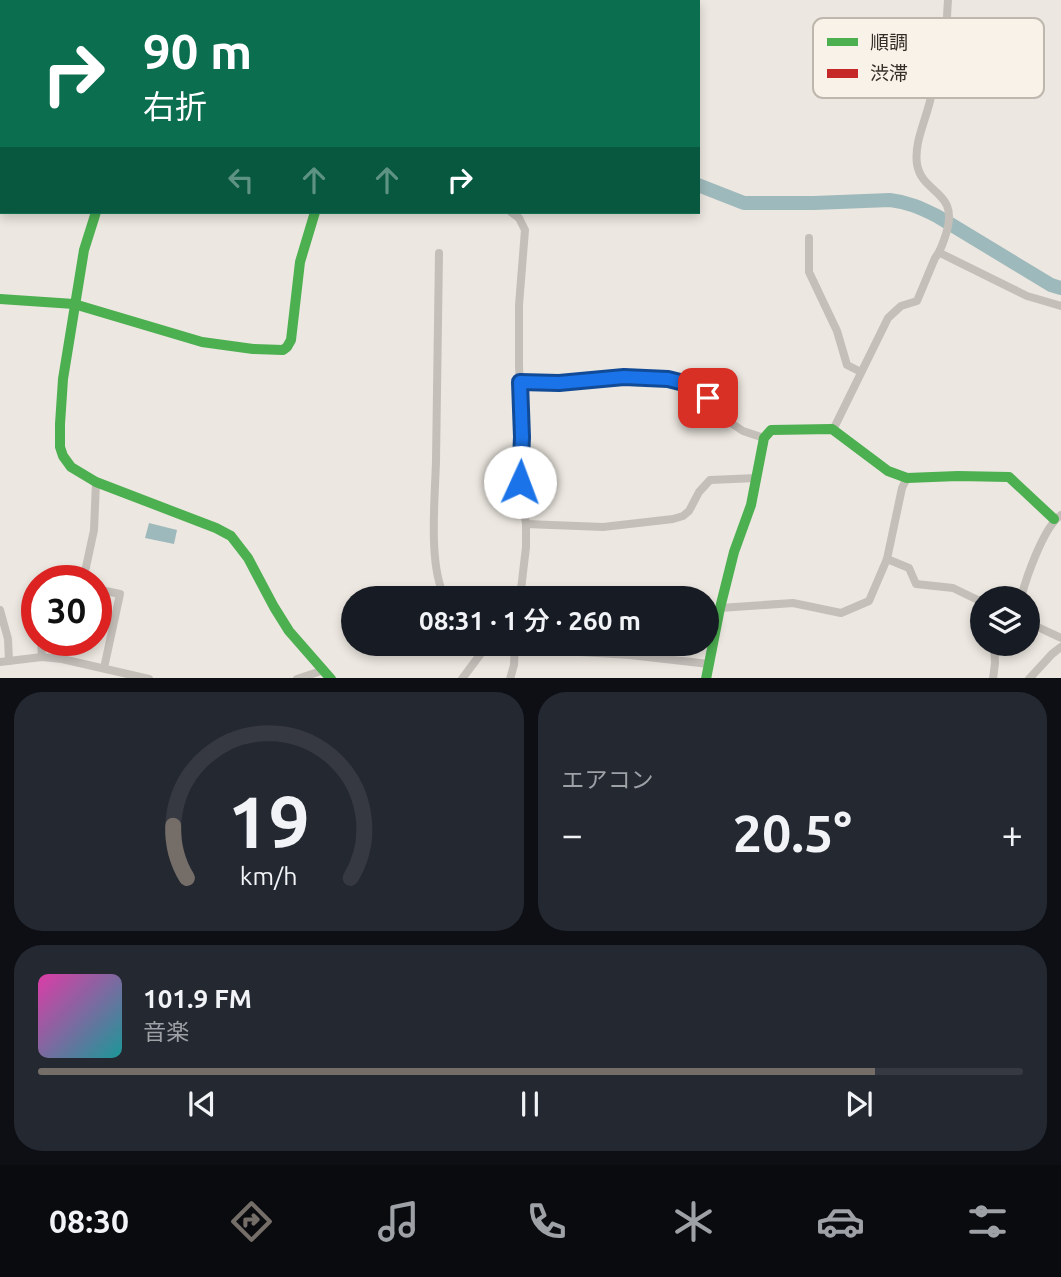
<!DOCTYPE html>
<html lang="ja">
<head>
<meta charset="utf-8">
<style>
	:root { --surface:#171b24; --page:#242831; --text:#f1f3f6; --muted:#9ea1a6; --line:#363941; --accent:#756e68 }
	body { margin:0; font-family:Ubuntu,"Noto Sans JP",sans-serif; background:var(--page); color:var(--text); height:100vh; display:flex; flex-direction:column; font-size:26px; white-space:nowrap }
	* { box-sizing:border-box; margin:0 }
	p { font-size:23px; color:var(--muted) }
	.icon { flex:none; width:38px; height:38px; fill:none; stroke:currentColor; stroke-width:2; stroke-linecap:round; stroke-linejoin:round }
	.map { position:relative; height:678px; overflow:hidden }
	.side { display:flex; flex-direction:column; gap:14px; padding:14px; background:#0d0f14; flex:1 }
	.side>* { flex:none }
	.hud { position:absolute; left:0px; top:0px; width:700px; height:214px; box-shadow:0 4px 10px #0003; background:#0b6e4f; color:#fff; overflow:hidden }
	.fabs { position:absolute; left:970px; top:586px; display:grid; gap:14px }
	.fabs a { display:grid; place-items:center; width:70px; height:70px; border-radius:50%; background:var(--surface); box-shadow:0 4px 10px #0003; font-size:35px }
	.speed { position:absolute; left:21px; top:565px; display:flex; gap:14px; font-size:35px; font-weight:700; text-align:center }
	.speed>* { display:grid; place-content:center; width:91px; height:91px; border-radius:50%; background:var(--surface); box-shadow:0 4px 10px #0003; line-height:1 }
	.speed .limit { border:10px solid #d22; background:#fff; color:#111 }
	.pin { position:absolute; display:grid; place-items:center; width:60px; height:60px; color:#fff; margin:-30px; border-radius:14px; box-shadow:0 4px 10px #0006 }
	.me { position:absolute; width:77px; margin:-38px; rotate:2deg; stroke-linejoin:round; filter:drop-shadow(0 0 5px #0008) }
	.turn { display:flex; align-items:center; gap:24px; height:147px; padding:0 28px; font-size:32px }
	.turn .icon { width:91px; height:91px; stroke-width:2.5 }
	.turn b { display:block; font-size:49px; line-height:60px }
	.lanes { display:flex; align-items:center; height:66px; padding:0 28px; background:#0003; justify-content:center; gap:35px; direction:ltr }
	.lanes .off { opacity:.35 }
	.big { font-size:52px; font-weight:600; line-height:1.1 }
	.side .tile { flex:1; display:flex; flex-direction:column; justify-content:center; gap:10px; min-width:0; padding:0 24px; border-radius:28px; background:var(--page) }
	.side .dial { align-items:center; gap:0 }
	.dial svg { height:182px; overflow:visible; fill:none; stroke:var(--line); stroke-width:7; stroke-linecap:round; text-anchor:middle }
	.dial text { fill:var(--text); stroke:none }
	.song { display:flex; align-items:center; gap:21px }
	.cover { width:84px; height:84px; border-radius:10px; background:linear-gradient(135deg,hsl(320 70% 55%),hsl(180 70% 35%)) }
	.played { height:7px; border-radius:4px; background:linear-gradient(90deg,var(--accent) 85%,var(--line) 85%) }
	.keys { display:flex; justify-content:space-around; direction:ltr }
	.heat { display:flex; justify-content:space-between; align-items:center; font-size:38px; direction:ltr }
	.side .tiles { flex:1; display:grid; gap:14px; grid-template-columns:1fr 1fr }
	.tile:last-child { grid-column:span 2 }
	.trip { position:absolute; left:341px; top:586px; width:378px; height:70px; border-radius:35px; background:var(--surface); box-shadow:0 4px 10px #0003; font-weight:600; line-height:70px; text-align:center }
	.menu { display:flex; height:112px; justify-content:space-around; align-items:center; background:#090b0e; color:var(--muted) }
	.menu .icon { width:49px; height:49px }
	.menu .on { color:var(--accent) }
	.menu b { font-size:32px; color:var(--text) }
	.map>svg:first-child { display:block }
</style>
</head>
<body>
<div class="map">
<svg width="1061" height="679" viewBox="0 0 1061 679">
	<rect width="100%" height="100%" fill="#ece7e0"/>
	<path fill="#9eb9bb" d="M149 523 177 530 174 544 145 538Z"/>
	<g fill="none" stroke-linecap="round" stroke-linejoin="round">
		<path stroke="#9eb9bb" stroke-width="2.5" d="M349 0V2"/>
		<g stroke="#9eb9bb" stroke-width="14">
			<path d="M201 0 206 2"/>
			<path d="M698 185 744 203H814L890 200C908 202 921 208 937 216L1051 285 1061 288"/>
		</g>
		<g stroke="#c4bfb9" stroke-width="8">
			<path d="M0 80H2"/>
			<path d="M511 212 519 218 525 230 519 305V365L522 437 520 483 526 524V547L520 598"/>
			<path d="M809 238V272L837 331 847 365 861 372"/>
			<path d="M439 253C438 322 437 392 436 461 435 499 428 565 445 598"/>
			<path d="M940 253 1027 296 1061 306"/>
			<path d="M520 382 559 383 624 377 668 378 696 386 731 423 743 431 764 438"/>
			<path d="M833 430 888 318 901 306 917 301 935 258C941 251 943 243 946 234 960 190 922 195 917 164 914 143 925 122 930 101 935 80 942 59 945 38 947 25 947 13 948 0"/>
			<path d="M526 524 603 527 673 519 683 516 689 511 699 492 710 480 757 478"/>
			<path d="M887 559 909 568 916 584 953 588 982 602"/>
			<path d="M83 581 94 530 96 482"/>
			<path d="M96 589 120 594 104 668"/>
			<path d="M1021 598C1026 578 1044 526 1061 515"/>
			<path d="M720 608 793 603 841 613 869 601 887 559 902 488 907 478"/>
			<path d="M0 610 8 639 9 661"/>
			<path d="M1027 622 1061 638"/>
			<path d="M41 640 42 657"/>
			<path d="M496 644 514 648 630 655 709 664"/>
			<path d="M0 662 42 657 62 659 149 679"/>
			<path d="M297 679 324 670"/>
			<path d="M462 679 488 644"/>
			<path d="M510 679 514 665 515 644"/>
			<path d="M993 679 995 663 994 644"/>
			<path d="M1029 679 1052 654 1061 647"/>
		</g>
		<g stroke="#4caf50" stroke-width="10">
			<path d="M115 0V2"/>
			<path d="M96 212 84 250 63 379 60 424V447L63 456 71 467 96 482 216 528 231 536 248 558 274 607 289 631 331 679"/>
			<path d="M0 299 74 304 202 342 253 349 283 350 287 347 291 340 300 262 315 212"/>
			<path d="M706 679 720 608 734 552 751 505 764 438 771 430 832 429 888 471 907 478 958 476 1009 477 1054 519"/>
		</g>
		<path stroke="#c62828" stroke-width="10" d="M460 2 462 0"/>
	</g>
	<g fill="none" stroke-linecap="round" stroke-linejoin="round">
		<g stroke="#114b97" stroke-width="18">
			<path id="route" d="M520 482 522 437 520 382 559 383 624 377 668 379 696 386 708 398"/>
		</g>
		<use href="#route" stroke="#1a73e8" stroke-width="12"/>
	</g>
	<rect x="813" y="18" width="231" height="80" rx="10" fill="#f8f2e8" stroke="#beb7ae" stroke-width="2"/>
	<rect x="827" y="38" width="31" height="8" fill="#4caf50"/>
	<rect x="827" y="69" width="31" height="9" fill="#c62828"/>
	<g font-size="19" fill="#352d28">
		<text x="870" y="49">順調</text>
		<text x="870" y="80">渋滞</text>
	</g>
</svg>
<div class="fabs">
<a><svg class="icon" aria-label="layers" viewBox="0 0 24 24"><path d="M12 4l9 5-9 5-9-5zM3 14l9 5 9-5"/></svg></a>
</div>
<div class="speed"><div class="limit">30</div></div>
<div class="pin" style="left:708px;top:398px;background:#d93025"><svg class="icon" aria-label="arrive" viewBox="0 0 24 24"><path d="M6 21V4h12l-3 4 3 4H6"/></svg></div>
<svg class="me" style="left:520px;top:482px" viewBox="-20 -20 40 40"><circle r="19" fill="#fff"/><path d="M0-13L10 11 0 6-10 11z" fill="#1a73e8"/></svg>
<div class="trip">08:31 · 1 分 · 260 m</div>
<div class="hud">
<div class="turn"><svg class="icon" aria-label="right" viewBox="0 0 24 24"><path d="M7 20v-9h11M14 6l5 5-5 5"/></svg><div><b>90 m</b>右折</div></div>
<div class="lanes"><svg class="icon off" aria-label="left" viewBox="0 0 24 24"><path d="M17 20v-9H6M10 6l-5 5 5 5"/></svg><svg class="icon off" aria-label="ahead" viewBox="0 0 24 24"><path d="M12 20V5M6 11l6-6 6 6"/></svg><svg class="icon off" aria-label="ahead" viewBox="0 0 24 24"><path d="M12 20V5M6 11l6-6 6 6"/></svg><svg class="icon" aria-label="right" viewBox="0 0 24 24"><path d="M7 20v-9h11M14 6l5 5-5 5"/></svg></div>
</div>
</div>
<section class="side">
<div class="tiles">
<div class="tile dial"><svg viewBox="0 0 100 80">
<path d="M14 69A42 42 0 1 1 86 69"/>
<path d="M14 69A42 42 0 0 1 8 46" stroke="#756e68"/>
<text x="50" y="56" font-size="32" font-weight="700">19</text>
<text x="50" y="72" font-size="11">km/h</text>
</svg></div>
<div class="tile"><p>エアコン</p>
<div class="heat"><a>−</a><b class="big">20.5°</b><a>+</a></div>
</div>
<div class="tile">
<div class="song"><i class="cover"></i><div><b>101.9 FM</b><p>音楽</p></div></div>
<div class="played"></div>
<div class="keys"><svg class="icon" aria-label="previous" viewBox="0 0 24 24"><path d="M18 5L8 12l10 7zM5 5v14"/></svg><svg class="icon" aria-label="pause" viewBox="0 0 24 24"><path d="M8 5v14M16 5v14"/></svg><svg class="icon" aria-label="next" viewBox="0 0 24 24"><path d="M6 5l10 7-10 7zM19 5v14"/></svg></div>
</div>
</div>
</section>
<nav class="menu">
<b>08:30</b>
<svg class="icon on" aria-label="directions" viewBox="0 0 24 24"><path d="M12 3l9 9-9 9-9-9zM9 14v-3h6M13 9l2 2-2 2"/></svg>
<svg class="icon" aria-label="music" viewBox="0 0 24 24"><path d="M9 18V5l10-2v13"/><circle cx="6" cy="18" r="3"/><circle cx="16" cy="16" r="3"/></svg>
<svg class="icon" aria-label="phone" viewBox="0 0 24 24"><path d="M5 4h4l2 5-3 2q2 4 5 5l2-3 5 2v4C11 20 4 13 5 4z"/></svg>
<svg class="icon" aria-label="climate" viewBox="0 0 24 24"><path d="M12 3v18M4 7l16 10M4 17L20 7"/></svg>
<svg class="icon" aria-label="car" viewBox="0 0 24 24"><path d="M5 17H2v-5l4-1 3-4h7l3 4 3 1v5h-3M9 17h6M6 11h13"/><circle cx="7" cy="17" r="2"/><circle cx="17" cy="17" r="2"/></svg>
<svg class="icon" aria-label="filters" viewBox="0 0 24 24"><path d="M4 7h16M4 17h16"/><circle cx="9" cy="7" r="2"/><circle cx="15" cy="17" r="2"/></svg>
</nav>
</body>
</html>
